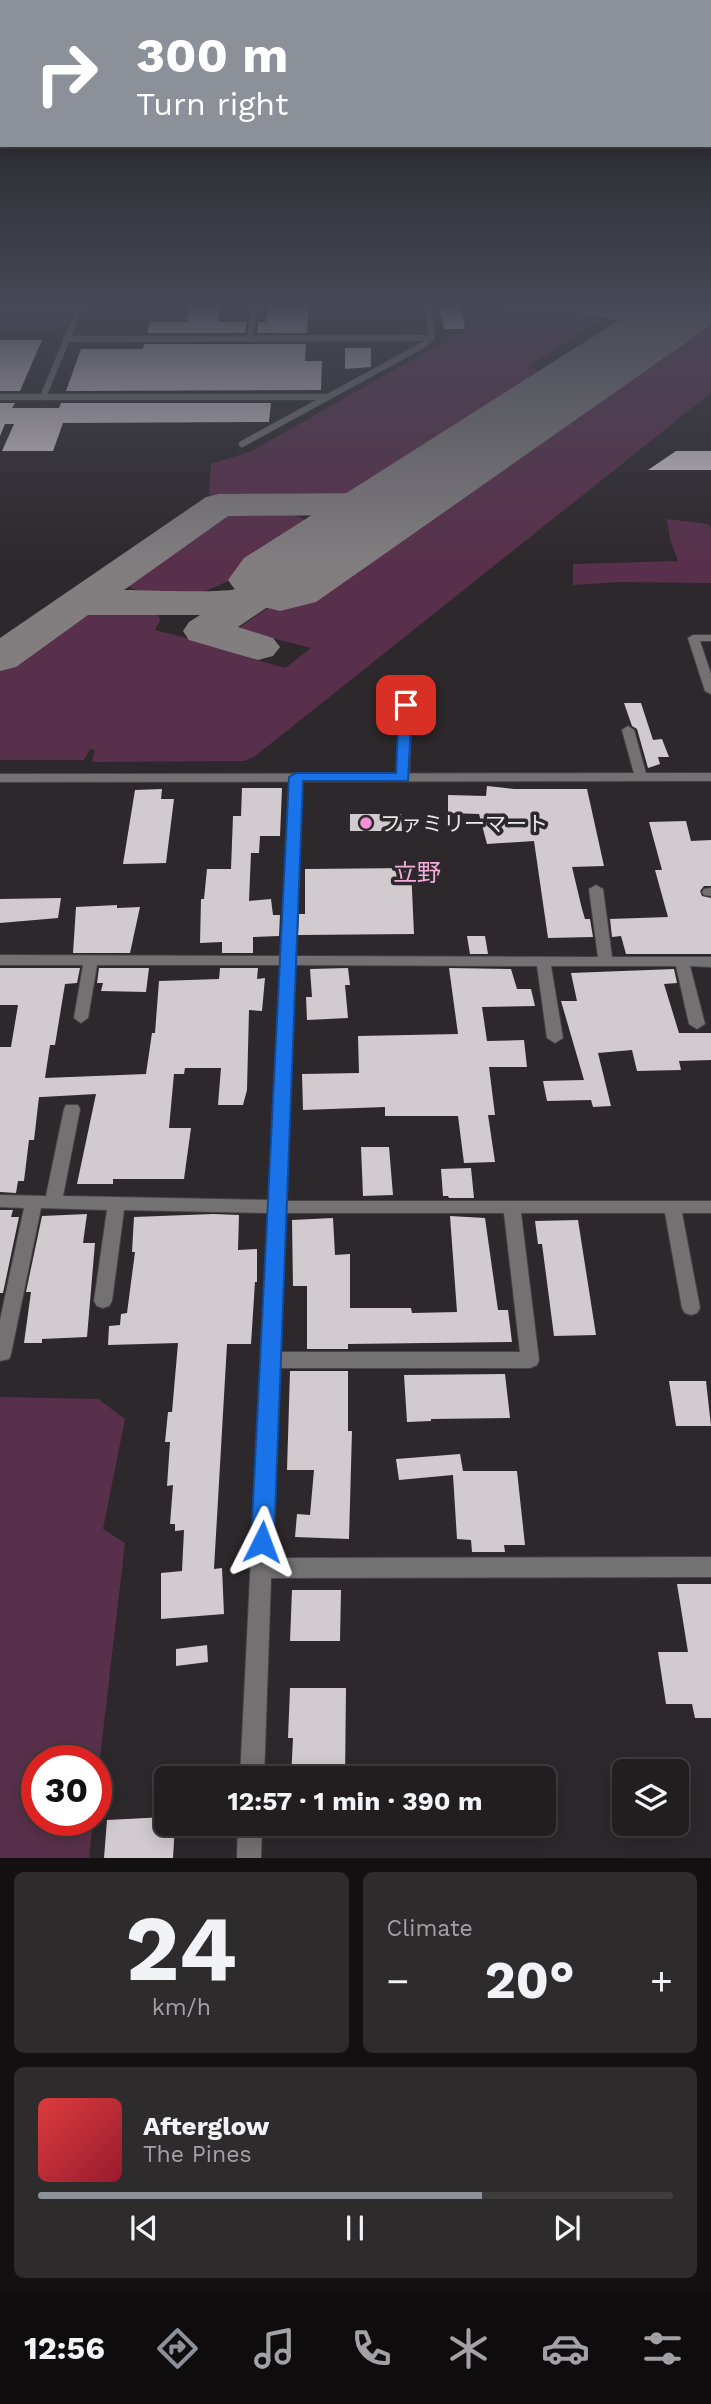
<!DOCTYPE html>
<html lang="en">
<head>
<meta charset="utf-8">
<style>
	:root { --surface:#221e20; --page:#2e2b2d; --text:#f1f3f6; --muted:#a2a2a5; --line:#3f3c3e; --accent:#8c9099 }
	body { margin:0; font-family:"Work Sans","Noto Sans JP",sans-serif; background:var(--page); color:var(--text); height:100vh; display:flex; flex-direction:column; font-size:26px; white-space:nowrap }
	* { box-sizing:border-box; margin:0 }
	p { font-size:23px; color:var(--muted) }
	.icon { flex:none; width:38px; height:38px; fill:none; stroke:currentColor; stroke-width:2; stroke-linecap:round; stroke-linejoin:round }
	.map { position:relative; height:1858px; overflow:hidden }
	.drawer { display:flex; flex-direction:column; gap:14px; padding:14px; background:#131012; flex:1 }
	.drawer>* { flex:none }
	.banner { position:absolute; left:0px; top:0px; width:712px; height:147px; box-shadow:0 4px 18px #0003,0 0 0 2px var(--line); background:#8c9099; color:#fff; overflow:hidden }
	.tools { position:absolute; left:612px; top:1759px; display:grid; gap:14px }
	.tools a { display:grid; place-items:center; width:77px; height:77px; border-radius:10px; background:var(--surface); box-shadow:0 4px 18px #0003,0 0 0 2px var(--line); font-size:35px }
	.speed { position:absolute; left:21px; top:1745px; display:flex; gap:14px; font-size:35px; font-weight:700; text-align:center }
	.speed>* { display:grid; place-content:center; width:91px; height:91px; border-radius:50%; background:var(--surface); box-shadow:0 4px 18px #0003,0 0 0 2px var(--line); line-height:1 }
	.speed .limit { border:10px solid #d22; background:#fff; color:#111 }
	.pin { position:absolute; display:grid; place-items:center; width:60px; height:60px; color:#fff; margin:-30px; border-radius:14px; box-shadow:0 4px 10px #0006 }
	.me { position:absolute; width:77px; margin:-38px; rotate:3deg; stroke-linejoin:round; filter:drop-shadow(0 0 5px #0008) }
	.turn { display:flex; align-items:center; gap:24px; height:147px; padding:0 21px; font-size:32px }
	.turn .icon { width:91px; height:91px; stroke-width:2.5 }
	.turn b { display:block; font-size:49px; line-height:60px }
	.big { font-size:52px; font-weight:700; line-height:1.1 }
	.drawer .widget { flex:1; display:flex; flex-direction:column; justify-content:center; gap:10px; min-width:0; padding:0 24px; border-radius:10px; background:var(--page) }
	.drawer .dial { align-items:center; gap:0 }
	.dial b { font-size:91px; line-height:1 }
	.song { display:flex; align-items:center; gap:21px }
	.cover { width:84px; height:84px; border-radius:10px; background:linear-gradient(135deg,hsl(0 70% 55%),hsl(350 70% 35%)) }
	.played { height:7px; border-radius:4px; background:linear-gradient(90deg,var(--accent) 70%,var(--line) 70%) }
	.keys { display:flex; justify-content:space-around; direction:ltr }
	.heat { display:flex; justify-content:space-between; align-items:center; font-size:38px; direction:ltr }
	.drawer .tiles { flex:1; display:grid; gap:14px; grid-template-columns:1fr 1fr }
	.widget:last-child { grid-column:span 2 }
	.trip { position:absolute; left:154px; top:1766px; width:402px; height:70px; border-radius:10px; background:var(--surface); box-shadow:0 4px 18px #0003,0 0 0 2px var(--line); font-weight:700; line-height:70px; text-align:center }
	.menu { display:flex; height:112px; justify-content:space-around; align-items:center; background:#0e0c0d; color:var(--muted) }
	.menu .icon { width:49px; height:49px }
	.menu .current { color:var(--accent) }
	.menu b { font-size:32px; color:var(--text) }
	.map>svg:first-child { display:block }
</style>
</head>
<body>
<div class="map">
<svg width="711" height="1858" viewBox="0 0 711 1858">
	<rect width="100%" height="100%" fill="#2d282b"/>
	<g fill="#59304b">
		<path d="M0 305H75L66 327 52 331H0Z"/>
		<path d="M508 305H556L610 314 528 367 549 373 368 491C337 501 241 502 209 495L211 464 252 451Z"/>
		<path d="M711 319V393L254 757 244 761 92 762 95 750 90 749 84 760H0V667C53 630 82 601 152 611L158 614 160 620 155 630 249 654 246 657 285 668 311 648 237 629 598 383 615 386Z"/>
		<path d="M277 511 303 518 306 528C291 546 223 588 200 592 186 594 170 592 156 592 145 591 133 592 126 584L128 577 211 519 238 512Z"/>
		<path d="M667 519 708 524 711 528V583L618 582 573 585V564L678 561 670 539Z"/>
		<path d="M0 1397 98 1399 125 1419 103 1529 125 1543 96 1792V1760H37V1820H93L89 1858H0Z"/>
	</g>
	<g fill="none" stroke-linecap="round" stroke-linejoin="round">
		<g fill="#827e80" fill-rule="evenodd">
			<path d="M567 305H626L677 315 682 321 677 327 667 330 571 311Z"/>
			<path d="M394 493 407 496 413 504 407 512 394 515 228 516 124 590C144 590 226 594 240 588 263 579 265 564 294 571L300 580 294 589 238 627 273 638 280 647 273 656 258 660 189 640 183 631 189 622 200 615H88L16 667 0 671V638L206 497 219 494Z"/>
		</g>
		<path fill="#827e80" fill-rule="evenodd" d="M643 305H711V325L316 602 280 611 244 602 228 580 244 558Z"/>
	</g>
	<g fill="#d1cace">
		<path d="M191 305H221L218 322H247L245 333H147L150 322H187Z"/>
		<path d="M268 305H309L307 333H257L258 322H266Z"/>
		<path d="M440 306H461L465 329H444Z"/>
		<path d="M0 340H42L20 391H0Z"/>
		<path d="M144 344H306L305 361H322L321 390 66 391 81 349H143Z"/>
		<path d="M345 348H371V367L345 369Z"/>
		<path d="M0 403H15L12 408H59L61 403H271L269 422 63 423 53 451H2L14 424H5L0 436Z"/>
		<path d="M676 451H711V470H648Z"/>
		<path d="M624 703H641L653 740 662 739 669 757H658L660 764 648 768 637 729 632 726Z"/>
		<path d="M487 786 514 789H587L604 866 572 867 582 909 585 919H590L593 937 548 938 534 841 487 844 479 814 448 813V795L486 796Z"/>
		<path d="M242 788H282L280 836H260L259 853H251L249 901 271 899 273 915H280L279 936 253 937V953H222V942L200 943 201 899H204L207 869H231L233 816H241Z"/>
		<path d="M162 789 161 799H174L166 863 123 864 135 790Z"/>
		<path d="M350 814H401L402 831H350Z"/>
		<path d="M686 821 691 841 711 840V886H704L700 891 702 896 711 898V954H626L621 936 612 937 610 919 668 917 655 870H662L649 822Z"/>
		<path d="M411 868 414 934 298 935 299 914H305V869Z"/>
		<path d="M61 898 58 918 0 923V899Z"/>
		<path d="M117 905V908L140 907 130 953H73L76 907Z"/>
		<path d="M467 936H485L488 954H470Z"/>
		<path d="M0 968H80L77 983 65 984 55 1045H50L45 1078 146 1074 152 1033H155L159 981 219 979 220 968H258L257 979 265 978 262 1011 249 1010 247 1090 243 1105H218L221 1068H185L184 1074H174L169 1128H191L184 1179H113V1184H77L96 1094 42 1097H39L34 1140H29L24 1181H18L16 1193 0 1192V1047H11L18 1005H0Z"/>
		<path d="M99 968H149L146 992 101 991 103 983H97Z"/>
		<path d="M348 968 350 985H345L348 1018 307 1020 306 997H312L310 969Z"/>
		<path d="M449 968 511 969 517 989H531L535 1006 482 1007 487 1041 524 1040 527 1067H489L495 1115H488L495 1162 464 1163 458 1116H385V1107L303 1110 302 1074 359 1073 358 1036 458 1034Z"/>
		<path d="M674 969 677 983 664 984 679 1033H711V1060L679 1061 681 1070 637 1071 632 1050 598 1053 611 1106 593 1107 591 1100 547 1101 543 1081 584 1080 561 1001H577L571 973Z"/>
		<path d="M361 1147H389L393 1195 363 1196Z"/>
		<path d="M471 1168 474 1198H449L448 1196H443L441 1169Z"/>
		<path d="M0 1210H13L11 1217H19L3 1293H0Z"/>
		<path d="M87 1214 83 1243H95L87 1337 42 1339V1343H24L31 1292H26L42 1216Z"/>
		<path d="M213 1214 239 1215 238 1250 257 1249V1282H255L251 1344H227L214 1569 222 1568 224 1614 161 1619V1573L182 1571 184 1530 175 1531V1524H170L173 1485 167 1486 170 1442H165L168 1412H172L178 1343 108 1345 109 1326 120 1325 121 1314 127 1313 135 1252H132L134 1217Z"/>
		<path d="M450 1216 485 1218 498 1310H508L512 1342 348 1344V1349H307V1286H293L292 1220 333 1218 335 1255 350 1254V1308H411L412 1313 457 1312Z"/>
		<path d="M578 1220 596 1335 554 1336 542 1244H538L535 1221Z"/>
		<path d="M290 1371H348V1431H352L349 1539 295 1537 297 1514 310 1515 314 1470H287Z"/>
		<path d="M505 1374 510 1418 431 1419V1421L407 1422 404 1375Z"/>
		<path d="M669 1381H706L711 1426H676Z"/>
		<path d="M460 1454 463 1471H517L525 1545H504L505 1552H472L471 1540 457 1539 453 1475 399 1480 396 1459Z"/>
		<path d="M677 1584H711V1718H695L692 1704H666L658 1652H688Z"/>
		<path d="M292 1590H341L340 1641H290Z"/>
		<path d="M207 1645 208 1662 176 1666V1649Z"/>
		<path d="M290 1688H346L345 1778H291L293 1738H288Z"/>
		<path d="M166 1817V1824H175L173 1858H104L107 1820Z"/>
	</g>
	<g fill="none" stroke-linecap="round" stroke-linejoin="round">
		<g stroke="#484346" stroke-width="7">
			<g id="service">
				<path d="M66 339 431 338"/>
				<path d="M250 339 255 305"/>
				<path d="M0 397H328"/>
				<path d="M43 397 81 305"/>
				<path d="M242 444 425 344 431 338 429 305"/>
			</g>
		</g>
		<g stroke="#484346" stroke-width="2">
			<g id="minor">
				<path d="M693 635H711V641H700L711 674V694L705 691 688 638Z"/>
				<path d="M406 702 412 705 409 777 403 781 397 777 400 705Z"/>
				<path d="M628 726 634 730 647 777 645 780 641 781 635 777 622 730Z"/>
				<path d="M296 773 302 777 295 956 598 957 589 889 596 885 603 889 612 957H711V967L690 966 705 1024 697 1029 689 1024 676 966H551L563 1038 555 1043 547 1038 537 966 295 965 286 1201H711V1213H682L700 1308 697 1313 691 1315 685 1313 682 1308 665 1213H521L539 1360 537 1365 530 1368H279L272 1558 711 1557V1577L271 1578 264 1778H240L268 1213 124 1210 112 1301 109 1306 103 1308 97 1306 94 1301 107 1210 41 1208 11 1354 9 1359 0 1361V1320L24 1208 0 1207V1195L46 1196 64 1109 66 1105H78L80 1109 63 1196 269 1200 281 965H97L88 1018 81 1023 74 1018 83 965H0V955L281 956 290 777ZM285 1213H504L520 1352H280Z"/>
				<path d="M711 888V896L704 895 702 892 704 889Z"/>
				<path d="M238 1824H262L261 1858H237Z"/>
			</g>
		</g>
		<g stroke="#484346" stroke-width="2">
			<path id="tertiary" d="M711 773V781L0 782V774Z"/>
		</g>
		<use href="#service" stroke="#747173" stroke-width="6"/>
		<use href="#minor" fill="#747173" fill-rule="evenodd"/>
		<use href="#tertiary" fill="#747173" fill-rule="evenodd"/>
	</g>
	<linearGradient id="sky" x2="0" y2="1"><stop stop-color="#191618"/><stop offset="0.54" stop-color="#464855"/><stop offset="1" stop-color="#464855" stop-opacity="0"/></linearGradient>
	<rect width="711" height="565" fill="url(#sky)"/>
	<path fill="#1a73e8" stroke="#114b97" stroke-width="2" d="M406 701 412 705 408 781H303L274 1542 271 1550 262 1553 254 1550 251 1542 289 777 296 773H396L399 705Z"/>
	<circle fill="#f591d2" stroke="#2d282b" stroke-width="2.5" cx="366" cy="823" r="7"/>
	<g text-anchor="middle" dominant-baseline="central" stroke-width="7" stroke-linejoin="round" paint-order="stroke">
		<g font-size="21" fill="#ece9eb" stroke="#2d282b" text-anchor="start">
			<text x="380" y="823">ファミリーマート</text>
		</g>
		<g font-size="24" fill="#f4add9" stroke="#2d282b">
			<text x="417" y="873">立野</text>
		</g>
	</g>
</svg>
<div class="tools">
<a><svg class="icon" aria-label="layers" viewBox="0 0 24 24"><path d="M12 4l9 5-9 5-9-5zM3 14l9 5 9-5"/></svg></a>
</div>
<div class="speed"><div class="limit">30</div></div>
<div class="pin" style="left:406px;top:705px;background:#d93025"><svg class="icon" aria-label="arrive" viewBox="0 0 24 24"><path d="M6 21V4h12l-3 4 3 4H6"/></svg></div>
<svg class="me" style="left:262px;top:1542px" viewBox="-20 -20 40 40"><path d="M0-17L14 15 0 8-14 15z" fill="#1a73e8" stroke="#fff" stroke-width="4"/></svg>
<div class="trip">12:57 · 1 min · 390 m</div>
<div class="banner">
<div class="turn"><svg class="icon" aria-label="right" viewBox="0 0 24 24"><path d="M7 20v-9h11M14 6l5 5-5 5"/></svg><div><b>300 m</b>Turn right</div></div>
</div>
</div>
<section class="drawer">
<div class="tiles">
<div class="widget dial"><b>24</b><p>km/h</p></div>
<div class="widget"><p>Climate</p>
<div class="heat"><a>−</a><b class="big">20°</b><a>+</a></div>
</div>
<div class="widget">
<div class="song"><i class="cover"></i><div><b>Afterglow</b><p>The Pines</p></div></div>
<div class="played"></div>
<div class="keys"><svg class="icon" aria-label="previous" viewBox="0 0 24 24"><path d="M18 5L8 12l10 7zM5 5v14"/></svg><svg class="icon" aria-label="pause" viewBox="0 0 24 24"><path d="M8 5v14M16 5v14"/></svg><svg class="icon" aria-label="next" viewBox="0 0 24 24"><path d="M6 5l10 7-10 7zM19 5v14"/></svg></div>
</div>
</div>
</section>
<nav class="menu">
<b>12:56</b>
<svg class="icon current" aria-label="directions" viewBox="0 0 24 24"><path d="M12 3l9 9-9 9-9-9zM9 14v-3h6M13 9l2 2-2 2"/></svg>
<svg class="icon" aria-label="music" viewBox="0 0 24 24"><path d="M9 18V5l10-2v13"/><circle cx="6" cy="18" r="3"/><circle cx="16" cy="16" r="3"/></svg>
<svg class="icon" aria-label="phone" viewBox="0 0 24 24"><path d="M5 4h4l2 5-3 2q2 4 5 5l2-3 5 2v4C11 20 4 13 5 4z"/></svg>
<svg class="icon" aria-label="climate" viewBox="0 0 24 24"><path d="M12 3v18M4 7l16 10M4 17L20 7"/></svg>
<svg class="icon" aria-label="car" viewBox="0 0 24 24"><path d="M5 17H2v-5l4-1 3-4h7l3 4 3 1v5h-3M9 17h6M6 11h13"/><circle cx="7" cy="17" r="2"/><circle cx="17" cy="17" r="2"/></svg>
<svg class="icon" aria-label="filters" viewBox="0 0 24 24"><path d="M4 7h16M4 17h16"/><circle cx="9" cy="7" r="2"/><circle cx="15" cy="17" r="2"/></svg>
</nav>
</body>
</html>
